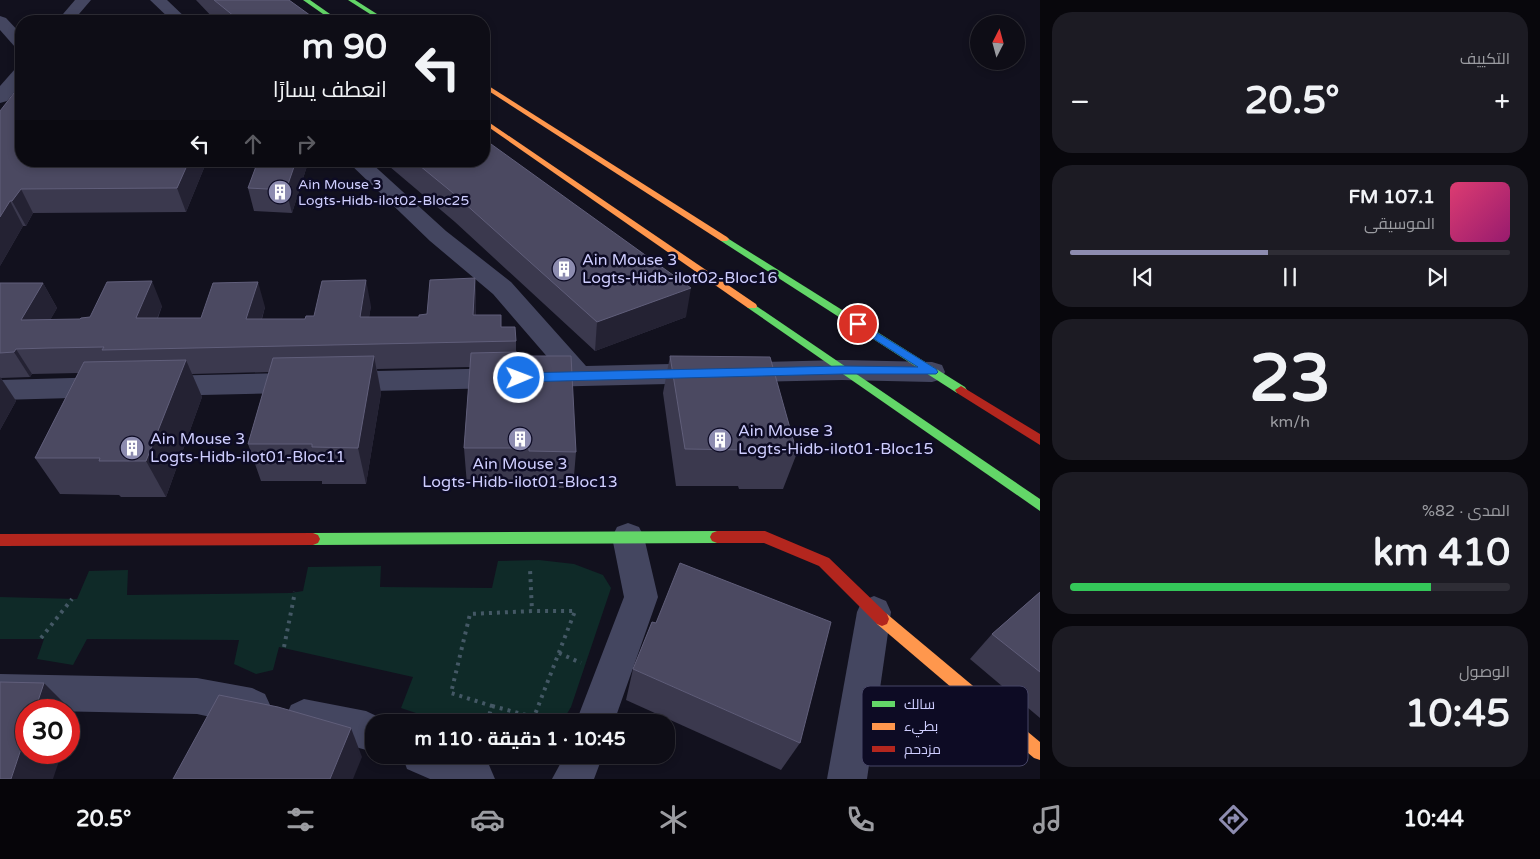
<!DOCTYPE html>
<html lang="ar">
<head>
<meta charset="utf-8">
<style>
	:root { --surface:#0e0d16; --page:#1c1b23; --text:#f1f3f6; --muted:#9b9ca1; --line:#2e2d35; --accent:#8d8cb0 }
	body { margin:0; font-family:"Varela Round",Cairo,sans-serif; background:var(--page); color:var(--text); direction:rtl; height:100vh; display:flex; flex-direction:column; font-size:19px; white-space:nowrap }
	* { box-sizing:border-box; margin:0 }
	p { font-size:16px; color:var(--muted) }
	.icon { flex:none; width:28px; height:28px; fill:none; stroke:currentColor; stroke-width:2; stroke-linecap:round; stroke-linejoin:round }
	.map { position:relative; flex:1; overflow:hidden; direction:ltr }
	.details { display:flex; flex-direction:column; gap:12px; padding:12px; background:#08070c; width:500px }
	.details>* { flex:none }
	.guide { position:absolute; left:15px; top:15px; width:475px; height:152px; border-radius:20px; box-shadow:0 2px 8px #0003,0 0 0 1px var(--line); direction:rtl; background:#0e0d16; color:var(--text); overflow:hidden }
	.needle { width:32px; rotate:6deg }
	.fabs { position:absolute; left:970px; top:15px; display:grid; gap:10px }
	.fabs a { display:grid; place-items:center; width:55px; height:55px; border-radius:50%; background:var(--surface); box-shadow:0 2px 8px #0003,0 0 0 1px var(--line); font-size:25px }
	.speed { position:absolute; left:15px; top:699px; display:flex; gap:10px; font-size:25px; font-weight:700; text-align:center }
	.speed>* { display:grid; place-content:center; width:65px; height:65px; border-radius:50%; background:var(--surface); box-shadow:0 2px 8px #0003,0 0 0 1px var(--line); line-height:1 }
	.speed .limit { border:8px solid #d22; background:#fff; color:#111 }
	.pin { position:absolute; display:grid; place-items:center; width:42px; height:42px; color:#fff; margin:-21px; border:2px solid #fff; border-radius:50%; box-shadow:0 1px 5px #0007 }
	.me { position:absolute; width:55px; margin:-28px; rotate:89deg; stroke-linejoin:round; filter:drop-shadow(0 0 4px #0008) }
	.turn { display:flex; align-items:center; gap:18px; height:105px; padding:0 20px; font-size:22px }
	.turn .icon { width:65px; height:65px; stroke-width:2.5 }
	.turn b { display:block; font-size:35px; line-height:42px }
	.lanes { display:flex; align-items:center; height:48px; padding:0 20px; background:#0003; justify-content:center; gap:25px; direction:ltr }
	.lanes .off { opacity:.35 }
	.big { font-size:38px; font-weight:700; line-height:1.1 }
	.details .card { flex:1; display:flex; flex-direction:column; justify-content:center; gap:8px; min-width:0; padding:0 18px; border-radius:20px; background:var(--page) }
	.details .dial { align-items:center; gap:0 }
	.dial b { font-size:65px; line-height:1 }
	.song { display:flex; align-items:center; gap:15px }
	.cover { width:60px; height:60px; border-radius:8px; background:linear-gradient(135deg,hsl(340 70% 55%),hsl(320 70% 35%)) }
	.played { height:5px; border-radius:2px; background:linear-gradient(90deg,var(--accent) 45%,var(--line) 45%) }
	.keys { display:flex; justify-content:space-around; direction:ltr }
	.heat { display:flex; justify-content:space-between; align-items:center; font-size:28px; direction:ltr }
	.charge { height:8px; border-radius:4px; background:linear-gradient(90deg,#34c759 82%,var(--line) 0) }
	.trip { position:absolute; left:365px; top:714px; width:310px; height:50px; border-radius:20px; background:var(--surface); box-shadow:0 2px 8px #0003,0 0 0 1px var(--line); font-weight:700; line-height:50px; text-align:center; direction:rtl }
	.dock { display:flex; height:80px; justify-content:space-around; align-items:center; background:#060509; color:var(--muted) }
	.dock .icon { width:35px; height:35px }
	.dock .on { color:var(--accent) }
	.dock b { font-size:22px; color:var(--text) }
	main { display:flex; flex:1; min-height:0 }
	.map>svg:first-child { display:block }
</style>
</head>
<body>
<main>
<section class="details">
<div class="card"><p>التكييف</p>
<div class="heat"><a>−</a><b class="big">20.5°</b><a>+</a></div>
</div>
<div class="card">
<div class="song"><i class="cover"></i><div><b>107.1 FM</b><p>الموسيقى</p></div></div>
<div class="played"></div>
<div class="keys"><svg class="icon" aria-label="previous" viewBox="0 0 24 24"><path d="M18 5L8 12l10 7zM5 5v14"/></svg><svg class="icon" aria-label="pause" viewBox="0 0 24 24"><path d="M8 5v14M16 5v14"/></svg><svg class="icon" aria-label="next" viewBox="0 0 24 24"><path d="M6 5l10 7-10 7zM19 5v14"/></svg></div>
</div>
<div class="card dial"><b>23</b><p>km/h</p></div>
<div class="card"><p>المدى · 82%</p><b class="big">410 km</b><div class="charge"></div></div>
<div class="card"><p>الوصول</p><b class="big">10:45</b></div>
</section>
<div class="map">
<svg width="1040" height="779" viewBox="0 0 1040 779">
	<rect width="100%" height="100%" fill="#12111e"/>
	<path fill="#0f2a28" d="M539 560 574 564 603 575 611 588 571 707 562 722H443L401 708 413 677 279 647 273 670 256 674 234 664 239 640 87 639 73 665 37 659 44 639H0V597L77 599 89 571 128 570 127 595 291 593 303 591 308 567 381 566 380 587 492 588 498 561Z"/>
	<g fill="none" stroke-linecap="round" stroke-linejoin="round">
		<g stroke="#445865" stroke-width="4" stroke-dasharray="3 5" stroke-linecap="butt">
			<path d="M41 638 72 599"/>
			<path d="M284 647 295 592"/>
			<path d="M559 653 581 663"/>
			<path d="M492 706 534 717 575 611H532"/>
			<path d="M487 722 492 706 451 693 470 614 532 611 530 569"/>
		</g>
		<g fill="#444660" fill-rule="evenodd">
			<path d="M75 0H91L73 21H57Z"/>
			<path d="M150 0H167L189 21H172Z"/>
			<path d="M0 16 6 18 21 34V48L15 47 0 30Z"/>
			<path d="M21 68V84L7 101 0 103V86L15 69Z"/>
			<path d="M347 161H369L446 231 511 282 586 366 842 360 932 362 942 365 945 372 942 379 932 382 842 380 159 396 149 393 145 386 149 379 159 376 556 367 493 294 430 241Z"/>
			<path d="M108 377 118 380 122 387 118 394 108 397 0 400V380Z"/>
			<path d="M628 523 639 527 644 537 658 597 614 722H576L624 597 612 537 617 527Z"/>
			<path d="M874 596 886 601 891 612 867 779H827L857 612 862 601Z"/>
			<path d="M0 674 197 678 252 688 265 694 271 707 265 720 252 726 197 714 0 710Z"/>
			<path d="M304 699 366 711 387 721 388 722H374V753C347 742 317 742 291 731L285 718 291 705Z"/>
			<path d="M402 755H466L489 765 495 779H430L407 769Z"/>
			<path d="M565 755H603L594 779H552Z"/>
		</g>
		<g fill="#63d668" fill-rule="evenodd">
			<path d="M303 0H310L340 21H333Z"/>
			<path d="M348 0H355L388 21H381Z"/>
			<path d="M724 236 965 387 967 390 965 393H957L721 241V237Z"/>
			<path d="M752 303 1040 499V511L748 308 747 306 748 304Z"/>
			<path d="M717 531 722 533 724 537 722 541 717 543 313 545 308 543 306 539 308 535 313 533Z"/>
		</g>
		<g fill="#ff974d" fill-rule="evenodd">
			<path d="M484 83 727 237 729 239 727 241H721L484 88Z"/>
			<path d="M484 119 756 304 757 306 756 308H748L484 124Z"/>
			<path d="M882 612 887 614 1040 742V760L1034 758 877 624 875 619 877 614Z"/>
		</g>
		<g fill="#b3261e" fill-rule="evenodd">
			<path d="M961 386 1040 434V445L957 393 955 390Z"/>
			<path d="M717 531H765L829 558 887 614 889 619 887 624 882 626 877 624 819 566 764 543H717L712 541 710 537 712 533Z"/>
			<path d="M313 533 318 535 320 539 318 543 313 545 0 546V534Z"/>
		</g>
	</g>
	<g fill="#3b394e">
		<path d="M196 0H289L318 21H216Z"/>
		<path d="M21 84V161H202L204 168 186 212 33 213 26 226H23L0 266Z"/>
		<path d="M258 161H306L307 166 292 213 254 211 248 188Z"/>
		<path d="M383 161H484L686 317 595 351 455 222Z"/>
		<path d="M475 278 476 304V315L501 327 516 341V352L518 356 576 452 573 488H529V485H467L464 448 470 367 377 369 381 393 366 484H322V481H261L248 444 269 372 192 374 202 397 166 497H121L119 495 60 494 35 458 78 373 32 374 30 377 1 378 16 401 0 430V283H43L57 308 50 320 80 319 90 317 162 306 158 318H201L265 307 262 319H305L314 316 371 306 369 317H419L427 314Z"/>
		<path d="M670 356 797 453 783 489H739L738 486H676L663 393Z"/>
		<path d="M1040 592V718L970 659 992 634Z"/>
		<path d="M633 669 800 743 781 770 626 700Z"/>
	</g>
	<g fill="#242233">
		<path d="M189 161H202L204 168 186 212 177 188Z"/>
		<path d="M296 161H306L307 166 292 213 286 190Z"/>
		<path d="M21 189 33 213 26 226 12 201Z"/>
		<path d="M10 201 23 226 0 266V217Z"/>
		<path d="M475 278 476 304 475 341 473 315Z"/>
		<path d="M366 280 371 306 365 342 360 317Z"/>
		<path d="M152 281 162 306 147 343 136 318Z"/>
		<path d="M258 282 265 307 254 344 246 319Z"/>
		<path d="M43 283 57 308 36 345 21 320Z"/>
		<path d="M691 288 686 317 595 351 597 322Z"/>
		<path d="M16 349 32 374 30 377 14 352Z"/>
		<path d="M374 356 381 393 366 484 358 448Z"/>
		<path d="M186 360 202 397 166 497 146 461Z"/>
		<path d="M0 377 16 401 0 430Z"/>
		<path d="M44 683 74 713 69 729V710H35Z"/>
		<path d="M351 728 362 757 353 779H330Z"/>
		<path d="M26 734V752H62L53 779H11Z"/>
	</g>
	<g fill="#4b4961" stroke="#605e7a">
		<path d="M214 0H289L318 21H240Z"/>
		<path d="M21 84V161H189L177 188 21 189 12 201H10L0 217V111Z"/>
		<path d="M484 139 691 288 597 322 453 193 414 161H484Z"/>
		<path d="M258 161H296L286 190 248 188Z"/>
		<path d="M475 278 473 315H501V327H515L516 341 102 350 104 347 49 348 16 349 14 352 0 353V283H43L21 320 80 319 81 318 90 317 107 282 152 281 136 318H201L213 283 258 282 246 319H305L306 316H314L322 281 366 280 360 317H419V315L427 314 430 280Z"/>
		<path d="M517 352 518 356H571L576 452 529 451V448H464L471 353Z"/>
		<path d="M374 356 358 448 312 447V444H248L273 358Z"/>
		<path d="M670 356 770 357 797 453 751 452 750 450 685 449Z"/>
		<path d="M186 360 146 461H99L100 458H35L84 362Z"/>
		<path d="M680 563 831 622 800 743 633 669 652 622 656 623Z"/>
		<path d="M1040 592V672L992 634Z"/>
		<path d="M0 682 44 683 35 710H26V734L11 779H0Z"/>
		<path d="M219 695 278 707 351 728 330 779H173Z"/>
	</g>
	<path fill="#1a73e8" stroke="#114b97" d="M858 321 936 369 938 372 936 374H842L519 382 514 378 519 373 842 366 918 367 855 327 853 324Z"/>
	<defs>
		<g id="building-disc" transform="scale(1.25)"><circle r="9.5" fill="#8d8cb0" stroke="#0d0b24"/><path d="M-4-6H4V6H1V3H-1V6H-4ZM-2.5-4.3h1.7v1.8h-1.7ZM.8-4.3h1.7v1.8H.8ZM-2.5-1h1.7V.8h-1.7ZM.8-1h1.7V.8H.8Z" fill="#fff"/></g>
	</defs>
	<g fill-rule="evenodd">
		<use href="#building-disc" x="280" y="192"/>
		<use href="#building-disc" x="564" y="269"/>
		<use href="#building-disc" x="520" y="439"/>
		<use href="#building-disc" x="720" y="440"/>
		<use href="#building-disc" x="132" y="448"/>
	</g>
	<g text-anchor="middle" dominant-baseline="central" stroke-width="5" stroke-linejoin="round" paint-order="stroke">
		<g font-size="14" fill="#cfceff" stroke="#0d0b24" text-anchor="start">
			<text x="298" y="184">Ain Mouse 3<tspan x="298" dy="16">Logts-Hidb-ilot02-Bloc25</tspan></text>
		</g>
		<g font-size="16" fill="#cfceff" stroke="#0d0b24" text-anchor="start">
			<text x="582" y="260">Ain Mouse 3<tspan x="582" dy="18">Logts-Hidb-ilot02-Bloc16</tspan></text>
			<text x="738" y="431">Ain Mouse 3<tspan x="738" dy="18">Logts-Hidb-ilot01-Bloc15</tspan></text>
			<text x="150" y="439">Ain Mouse 3<tspan x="150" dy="18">Logts-Hidb-ilot01-Bloc11</tspan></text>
			<text x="520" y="464" text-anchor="middle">Ain Mouse 3<tspan x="520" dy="18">Logts-Hidb-ilot01-Bloc13</tspan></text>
		</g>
	</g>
	<rect x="862" y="686" width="166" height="80" rx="8" fill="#0d0b24" stroke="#474666" stroke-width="1"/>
	<rect x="872" y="701" width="23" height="6" fill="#63d668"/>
	<rect x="872" y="723" width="23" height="7" fill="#ff974d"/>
	<rect x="872" y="746" width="23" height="6" fill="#b3261e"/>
	<g font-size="14" fill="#cfceff">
		<text x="904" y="709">سالك</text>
		<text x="904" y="731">بطيء</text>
		<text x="904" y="754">مزدحم</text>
	</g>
</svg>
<div class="fabs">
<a><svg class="needle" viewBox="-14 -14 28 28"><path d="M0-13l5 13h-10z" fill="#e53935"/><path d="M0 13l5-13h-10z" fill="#9b9ca1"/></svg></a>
</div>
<div class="speed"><div class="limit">30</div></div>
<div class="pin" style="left:858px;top:324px;background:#d93025"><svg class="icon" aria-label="arrive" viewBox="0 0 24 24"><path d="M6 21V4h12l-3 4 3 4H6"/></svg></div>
<svg class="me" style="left:519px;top:378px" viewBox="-20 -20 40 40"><circle r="17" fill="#1a73e8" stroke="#fff" stroke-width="3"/><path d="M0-11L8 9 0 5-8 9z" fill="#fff"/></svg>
<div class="trip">10:45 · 1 دقيقة · 110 m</div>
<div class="guide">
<div class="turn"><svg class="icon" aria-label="left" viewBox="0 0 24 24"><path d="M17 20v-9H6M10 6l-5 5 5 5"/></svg><div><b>90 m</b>انعطف يسارًا</div></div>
<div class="lanes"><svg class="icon" aria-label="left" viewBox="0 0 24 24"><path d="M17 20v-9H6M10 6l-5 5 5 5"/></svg><svg class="icon off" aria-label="ahead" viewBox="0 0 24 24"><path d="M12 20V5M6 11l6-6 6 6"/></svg><svg class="icon off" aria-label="right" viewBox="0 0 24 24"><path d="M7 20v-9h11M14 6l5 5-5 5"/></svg></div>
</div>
</div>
</main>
<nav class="dock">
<b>10:44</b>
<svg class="icon on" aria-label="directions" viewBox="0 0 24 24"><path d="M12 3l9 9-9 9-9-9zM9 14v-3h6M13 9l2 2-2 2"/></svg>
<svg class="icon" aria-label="music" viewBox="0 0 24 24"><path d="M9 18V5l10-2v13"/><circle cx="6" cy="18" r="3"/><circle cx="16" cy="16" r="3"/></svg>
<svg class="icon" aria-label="phone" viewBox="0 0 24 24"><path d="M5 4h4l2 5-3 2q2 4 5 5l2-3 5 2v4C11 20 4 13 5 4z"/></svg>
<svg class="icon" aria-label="climate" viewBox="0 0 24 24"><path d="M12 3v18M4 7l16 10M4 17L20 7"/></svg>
<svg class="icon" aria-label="car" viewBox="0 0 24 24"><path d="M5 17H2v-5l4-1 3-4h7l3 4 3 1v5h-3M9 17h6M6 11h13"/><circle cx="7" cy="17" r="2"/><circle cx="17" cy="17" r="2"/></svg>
<svg class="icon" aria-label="filters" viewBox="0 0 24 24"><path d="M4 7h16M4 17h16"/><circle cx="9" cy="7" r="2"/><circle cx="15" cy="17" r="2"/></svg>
<b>20.5°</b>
</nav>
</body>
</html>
